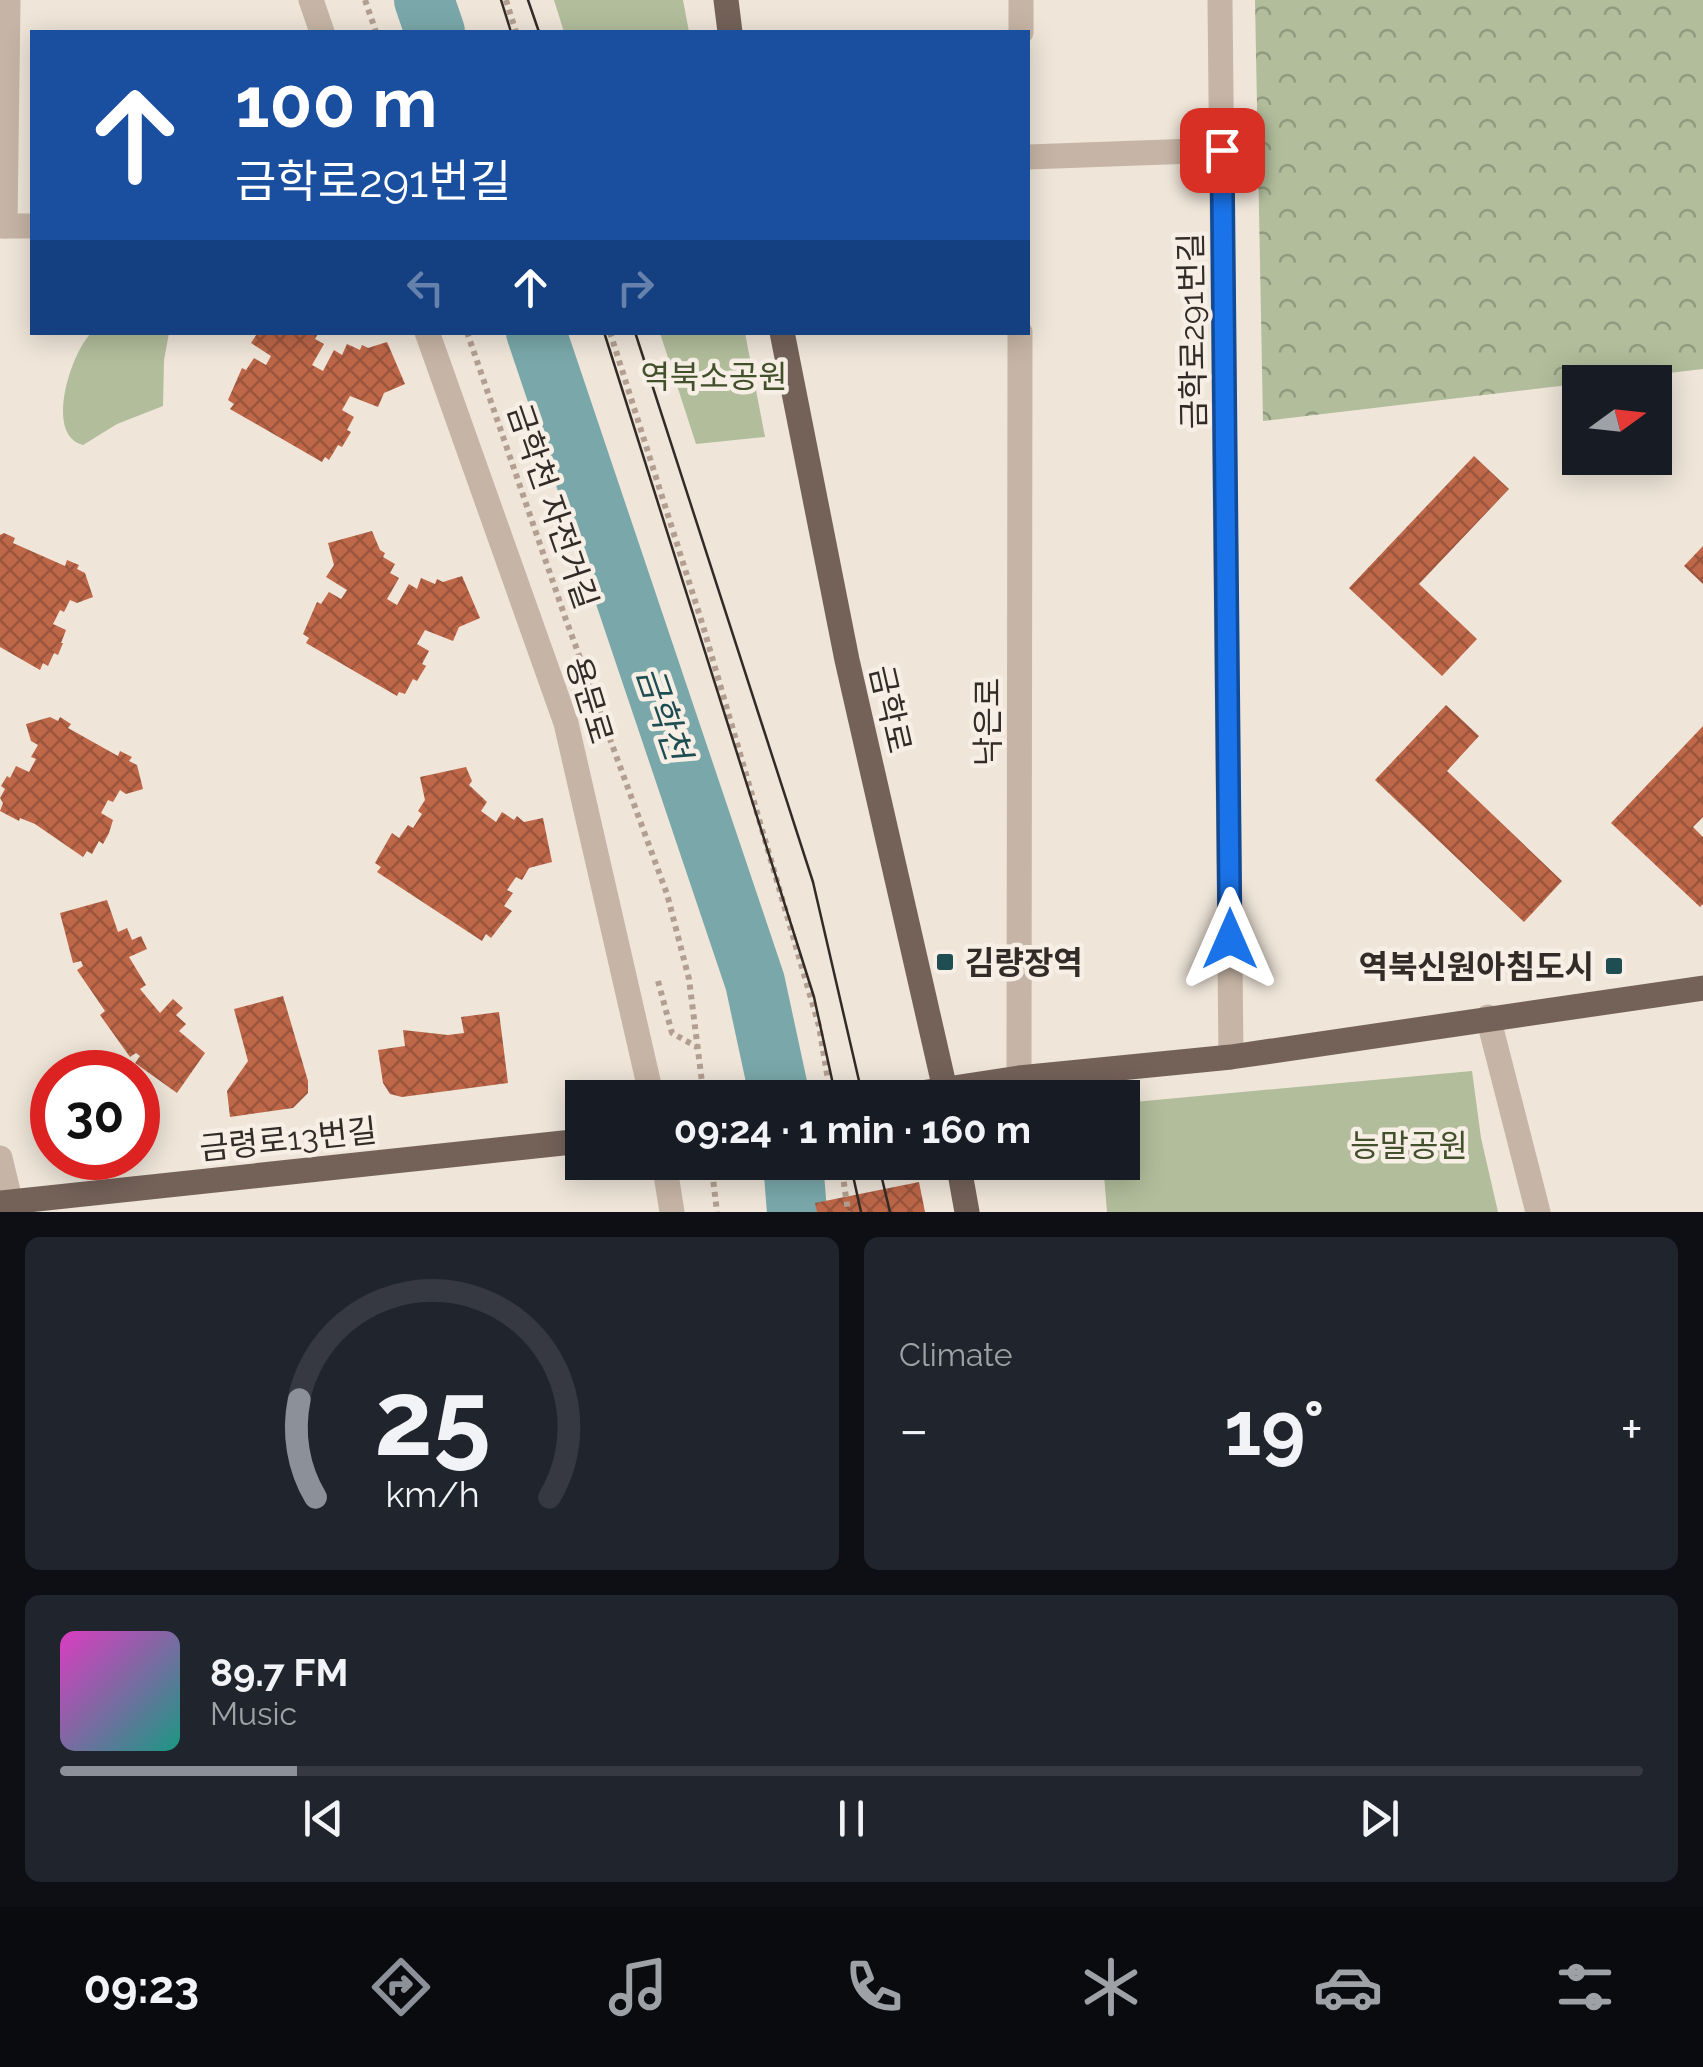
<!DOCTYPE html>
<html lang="en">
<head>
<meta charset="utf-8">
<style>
	:root { --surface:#171b24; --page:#20242c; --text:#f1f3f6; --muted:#9ea1a6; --line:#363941; --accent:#8c9099 }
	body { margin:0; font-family:Raleway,"Noto Sans KR",sans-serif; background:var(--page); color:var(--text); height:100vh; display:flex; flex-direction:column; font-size:38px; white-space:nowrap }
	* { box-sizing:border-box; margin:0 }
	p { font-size:32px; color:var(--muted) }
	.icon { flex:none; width:55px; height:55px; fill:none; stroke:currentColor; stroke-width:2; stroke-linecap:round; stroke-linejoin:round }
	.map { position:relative; height:1212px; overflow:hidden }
	.side { display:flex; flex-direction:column; gap:25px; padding:25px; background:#0d0f14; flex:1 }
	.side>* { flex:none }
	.guide { position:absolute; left:30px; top:30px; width:1000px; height:305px; border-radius:0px; box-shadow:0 5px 25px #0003; background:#1a4fa0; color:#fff; overflow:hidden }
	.needle { width:65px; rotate:75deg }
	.controls { position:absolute; left:1562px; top:365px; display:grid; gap:20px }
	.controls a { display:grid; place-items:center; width:110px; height:110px; border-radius:0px; background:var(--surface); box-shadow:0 5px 25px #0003; font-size:50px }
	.speed { position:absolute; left:30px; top:1050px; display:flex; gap:20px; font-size:50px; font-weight:700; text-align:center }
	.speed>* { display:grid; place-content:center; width:130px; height:130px; border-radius:50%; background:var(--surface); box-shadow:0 5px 25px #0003; line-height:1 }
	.speed .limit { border:15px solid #d22; background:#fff; color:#111 }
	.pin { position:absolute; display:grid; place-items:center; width:85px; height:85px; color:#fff; margin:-42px; border-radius:20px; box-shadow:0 5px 15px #0006 }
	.me { position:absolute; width:110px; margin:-55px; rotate:0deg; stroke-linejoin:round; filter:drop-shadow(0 0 8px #0008) }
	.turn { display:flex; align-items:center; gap:35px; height:210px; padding:0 40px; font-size:45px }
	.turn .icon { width:130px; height:130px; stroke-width:2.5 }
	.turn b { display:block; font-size:70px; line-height:85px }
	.lanes { display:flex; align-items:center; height:95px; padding:0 40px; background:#0003; justify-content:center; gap:50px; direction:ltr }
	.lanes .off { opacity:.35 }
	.big { font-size:75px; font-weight:700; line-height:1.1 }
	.side .card { flex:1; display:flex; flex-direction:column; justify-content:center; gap:15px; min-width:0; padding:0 35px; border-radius:15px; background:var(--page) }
	.side .dial { align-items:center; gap:0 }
	.dial svg { height:260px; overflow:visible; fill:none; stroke:var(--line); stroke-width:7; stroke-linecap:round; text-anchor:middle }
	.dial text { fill:var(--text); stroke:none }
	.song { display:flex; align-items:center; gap:30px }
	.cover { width:120px; height:120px; border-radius:15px; background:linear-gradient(135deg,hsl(310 70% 55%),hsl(170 70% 35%)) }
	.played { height:10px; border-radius:5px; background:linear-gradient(90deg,var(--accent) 15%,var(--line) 15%) }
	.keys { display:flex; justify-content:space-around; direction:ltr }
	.heat { display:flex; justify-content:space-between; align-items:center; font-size:55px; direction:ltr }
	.side .tiles { flex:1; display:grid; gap:25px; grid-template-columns:1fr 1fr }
	.card:last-child { grid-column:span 2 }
	.trip { position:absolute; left:565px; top:1080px; width:575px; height:100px; border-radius:0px; background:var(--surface); box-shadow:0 5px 25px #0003; font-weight:700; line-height:100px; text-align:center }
	.tabs { display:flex; height:160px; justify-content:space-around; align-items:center; background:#090b0e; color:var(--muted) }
	.tabs .icon { width:70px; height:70px }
	.tabs .current { color:var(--accent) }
	.tabs b { font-size:45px; color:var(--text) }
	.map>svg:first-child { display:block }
</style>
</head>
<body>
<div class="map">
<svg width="1703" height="1212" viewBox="0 0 1703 1212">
	<defs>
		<pattern id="forest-crowns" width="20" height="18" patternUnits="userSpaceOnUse" patternTransform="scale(2.5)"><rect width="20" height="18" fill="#b1bd9b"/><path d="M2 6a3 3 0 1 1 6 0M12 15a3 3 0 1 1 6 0" fill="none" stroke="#919a7e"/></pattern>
		<pattern id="building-cross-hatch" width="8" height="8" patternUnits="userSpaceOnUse" patternTransform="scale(2.5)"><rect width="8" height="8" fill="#be6749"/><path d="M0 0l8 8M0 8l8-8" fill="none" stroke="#9b553d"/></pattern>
	</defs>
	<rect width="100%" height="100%" fill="#efe5d9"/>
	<path fill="url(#forest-crowns)" d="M1255 0H1703V369L1263 421Z"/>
	<g fill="#b1bd9b">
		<path d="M554 0H683L689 32H564Z"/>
		<path d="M92 332 169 333 164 360 163 406 117 424 83 445C44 435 71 352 92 332Z"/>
		<path d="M660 333H745L765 437 696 444Z"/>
		<path d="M1472 1071 1481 1138 1498 1212H1107L1103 1163 1122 1162 1123 1103Z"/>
	</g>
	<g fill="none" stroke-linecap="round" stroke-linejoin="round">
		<g stroke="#7aa8aa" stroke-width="60">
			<path d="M424 0 435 32"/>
			<path d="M536 332 755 982 780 1098"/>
			<path d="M793 1162 797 1212"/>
		</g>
	</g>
	<g fill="url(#building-cross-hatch)">
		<path d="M258 332H319L315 339 324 344 312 365 323 371 334 350 342 355 347 344 360 350 362 345 368 348 387 342 405 384 384 393 378 407 350 396 342 410 354 417 347 430 351 432 342 447 338 445 329 460 325 457 322 462 230 409 234 404 228 400 242 368 246 370 254 358 266 365 271 356 251 343Z"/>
		<path d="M1474 456 1509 489 1419 584 1477 639 1442 676 1349 588Z"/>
		<path d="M372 531 380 550 385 553 383 557 395 564 390 573 399 578 387 599 397 605 409 584 417 589 421 578 435 584 437 579 443 582 462 576 480 618 459 627 453 641 425 630 417 644 429 651 422 664 426 666 417 681 413 679 405 694 399 692 397 696 306 643 309 638 303 634 317 602 321 604 329 592 341 599 347 590 326 577 334 565 328 543Z"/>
		<path d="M4 533 15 538 13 543 65 566 67 560 79 565 77 569 85 573 93 597 77 603 70 600 64 612 60 610 53 624 66 630 61 643H63L58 655 54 653 48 666 43 663 40 670 0 647V535Z"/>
		<path d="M1703 546V584L1684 566Z"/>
		<path d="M1446 705 1479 736 1447 771 1562 881 1524 922 1375 780Z"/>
		<path d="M50 717 58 721 60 717 71 724 68 728 118 756 120 751 132 757 129 761 137 765 143 789 126 794 120 790 113 802 108 800 101 813 113 820 109 833 103 844 99 841 92 854 87 851 83 857 35 824 20 818 19 821 0 811 3 803 0 798 5 789 1 786 7 776 10 778 16 766 29 772 36 759 31 757 38 745 31 741 26 724Z"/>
		<path d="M1703 726V817L1693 827 1703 837V904L1700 907 1611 823Z"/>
		<path d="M466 767 472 781 469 785 487 802 481 811 496 822 502 812 514 820 517 816 524 822 543 818 552 862 529 868 522 880 516 877 507 890 513 893 504 906 512 911 491 938 486 934 482 941 377 872 381 867 375 863 392 833 399 838 408 825 413 828 422 814 418 811 425 800 420 777Z"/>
		<path d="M107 900 118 932 127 928 132 940 141 936 147 949 129 957 146 985 140 989 160 1013 173 999 183 1008 176 1015 186 1024 179 1031 205 1053 177 1093 135 1063 140 1056 136 1053 130 1057 100 1015 105 1011 77 970 83 966 81 961 73 963 60 913Z"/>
		<path d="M283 996 308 1081V1093L293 1108 230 1117 227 1091 248 1061 234 1009Z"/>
		<path d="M499 1012 508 1083 402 1097 390 1094 383 1083 378 1050 405 1046 403 1030 448 1035 464 1033 461 1017Z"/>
		<path d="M919 1182 925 1212H817L815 1203Z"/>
	</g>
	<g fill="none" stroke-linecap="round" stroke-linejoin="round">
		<g stroke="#b29f91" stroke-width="6" stroke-dasharray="5 5" stroke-linecap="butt">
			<path d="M365 0 376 32"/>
			<path d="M506 0 516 32"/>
			<path d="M467 332 565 617 667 894 689 979 704 1098"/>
			<path d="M610 332 703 626 819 1026 831 1098"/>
			<path d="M658 981 672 1033 697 1047"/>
			<path d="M711 1162 717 1212"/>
			<path d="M841 1162 848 1212"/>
		</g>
		<g stroke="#c6b5a6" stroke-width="25">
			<path d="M311 0 322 32"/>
			<path d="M1220 0 1231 1057"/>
			<path d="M1021 32V0"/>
			<path d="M1028 157 1222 150"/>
			<path d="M0 226H32"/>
			<path d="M5 226 8 0"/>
			<path d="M427 332 566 723 652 1098"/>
			<path d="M1488 1017 1538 1212"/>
			<path d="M1019 1078 1020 332"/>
			<path d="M0 1158 13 1212"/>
			<path d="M664 1162 672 1212"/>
		</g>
		<g stroke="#746259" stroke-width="25">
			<path d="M726 0 730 32"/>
			<path d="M782 332 847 660 947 1098"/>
			<path d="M888 1098 1019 1078 1231 1057 1703 988"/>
			<path d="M958 1162 967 1212"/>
			<path d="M0 1203 582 1141"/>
		</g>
		<g stroke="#332b27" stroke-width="2.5">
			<path d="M501 0 511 32"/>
			<path d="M528 0 539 32"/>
			<path d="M604 332 814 997 836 1098"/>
			<path d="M635 332 813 882 863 1098"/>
			<path d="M850 1162 861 1212"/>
			<path d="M878 1162 890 1212"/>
		</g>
	</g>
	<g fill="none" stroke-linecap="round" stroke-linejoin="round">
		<g stroke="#114b97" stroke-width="25">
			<path id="route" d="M1222 150 1230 939"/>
		</g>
		<use href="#route" stroke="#1a73e8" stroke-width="18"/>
	</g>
	<g fill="#1f4e52" stroke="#f7efe5" stroke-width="4">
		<rect x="935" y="952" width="20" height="20" rx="5"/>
		<rect x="1604" y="956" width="20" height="20" rx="5"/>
	</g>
	<g text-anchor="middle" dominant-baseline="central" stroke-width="9" stroke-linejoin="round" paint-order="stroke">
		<g font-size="32" fill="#332b27" stroke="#f7efe5">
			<text transform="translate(1192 331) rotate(-91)">금학로291번길</text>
			<text transform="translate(553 506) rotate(71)">금학천 자전거길</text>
			<text transform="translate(590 700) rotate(73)">용문로</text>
			<text transform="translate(891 709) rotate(77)">금학로</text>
			<text transform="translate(987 722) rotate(-90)">낙은로</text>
			<text transform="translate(288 1139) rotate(-6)">금령로13번길</text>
		</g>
		<g font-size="32" fill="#42502c" stroke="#f7efe5">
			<text x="714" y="376">역북소공원</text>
			<text x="1409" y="1145">능말공원</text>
		</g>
		<g font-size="32" font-weight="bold" fill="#332b27" stroke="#f7efe5" text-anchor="start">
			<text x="965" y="962">김량장역</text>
			<text x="1594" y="966" text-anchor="end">역북신원아침도시</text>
		</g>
		<g font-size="35" font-style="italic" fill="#1f4e52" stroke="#f7efe5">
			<text transform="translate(664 713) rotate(71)">금학천</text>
		</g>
	</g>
</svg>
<div class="controls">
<a><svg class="needle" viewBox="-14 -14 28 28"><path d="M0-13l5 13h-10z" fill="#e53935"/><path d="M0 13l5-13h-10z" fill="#9ea1a6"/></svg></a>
</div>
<div class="speed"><div class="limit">30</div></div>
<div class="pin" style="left:1222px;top:150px;background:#d93025"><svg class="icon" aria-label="arrive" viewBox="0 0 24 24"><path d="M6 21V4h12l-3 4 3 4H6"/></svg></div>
<svg class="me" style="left:1230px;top:939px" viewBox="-20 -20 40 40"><path d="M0-17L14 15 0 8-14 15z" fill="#1a73e8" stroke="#fff" stroke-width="4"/></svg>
<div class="trip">09:24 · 1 min · 160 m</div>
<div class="guide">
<div class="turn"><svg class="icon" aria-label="ahead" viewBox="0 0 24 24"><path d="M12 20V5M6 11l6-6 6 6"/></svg><div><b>100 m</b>금학로291번길</div></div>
<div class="lanes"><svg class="icon off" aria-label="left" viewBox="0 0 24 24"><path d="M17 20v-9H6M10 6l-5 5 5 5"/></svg><svg class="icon" aria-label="ahead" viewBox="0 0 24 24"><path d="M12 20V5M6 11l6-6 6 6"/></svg><svg class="icon off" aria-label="right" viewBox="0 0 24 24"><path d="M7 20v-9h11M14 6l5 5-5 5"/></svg></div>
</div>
</div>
<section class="side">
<div class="tiles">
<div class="card dial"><svg viewBox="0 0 100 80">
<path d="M14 69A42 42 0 1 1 86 69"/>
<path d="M14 69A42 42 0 0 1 9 39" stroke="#8c9099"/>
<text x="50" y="56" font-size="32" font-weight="700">25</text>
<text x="50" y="72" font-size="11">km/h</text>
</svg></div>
<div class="card"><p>Climate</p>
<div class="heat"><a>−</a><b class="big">19°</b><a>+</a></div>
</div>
<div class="card">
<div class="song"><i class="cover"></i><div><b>89.7 FM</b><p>Music</p></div></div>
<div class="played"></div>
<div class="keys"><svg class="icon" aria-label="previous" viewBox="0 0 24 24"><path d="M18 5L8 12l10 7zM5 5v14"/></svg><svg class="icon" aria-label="pause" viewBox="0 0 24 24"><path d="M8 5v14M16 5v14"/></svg><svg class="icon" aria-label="next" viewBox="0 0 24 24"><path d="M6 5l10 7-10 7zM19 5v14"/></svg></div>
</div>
</div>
</section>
<nav class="tabs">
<b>09:23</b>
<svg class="icon current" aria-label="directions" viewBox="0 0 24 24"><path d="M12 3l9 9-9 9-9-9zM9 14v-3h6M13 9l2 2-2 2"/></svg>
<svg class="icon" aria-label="music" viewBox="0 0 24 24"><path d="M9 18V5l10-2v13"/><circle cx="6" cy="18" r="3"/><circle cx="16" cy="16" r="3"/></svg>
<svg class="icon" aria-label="phone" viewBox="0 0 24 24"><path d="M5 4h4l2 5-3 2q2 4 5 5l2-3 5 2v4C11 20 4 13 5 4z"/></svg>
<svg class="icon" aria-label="climate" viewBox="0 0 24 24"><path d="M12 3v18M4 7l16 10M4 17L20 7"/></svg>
<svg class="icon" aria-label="car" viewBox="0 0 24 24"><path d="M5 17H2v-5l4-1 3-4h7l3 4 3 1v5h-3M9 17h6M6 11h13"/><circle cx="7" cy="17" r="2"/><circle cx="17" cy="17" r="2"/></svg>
<svg class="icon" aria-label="filters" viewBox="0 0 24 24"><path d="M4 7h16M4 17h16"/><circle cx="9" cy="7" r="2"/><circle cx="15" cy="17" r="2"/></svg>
</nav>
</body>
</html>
